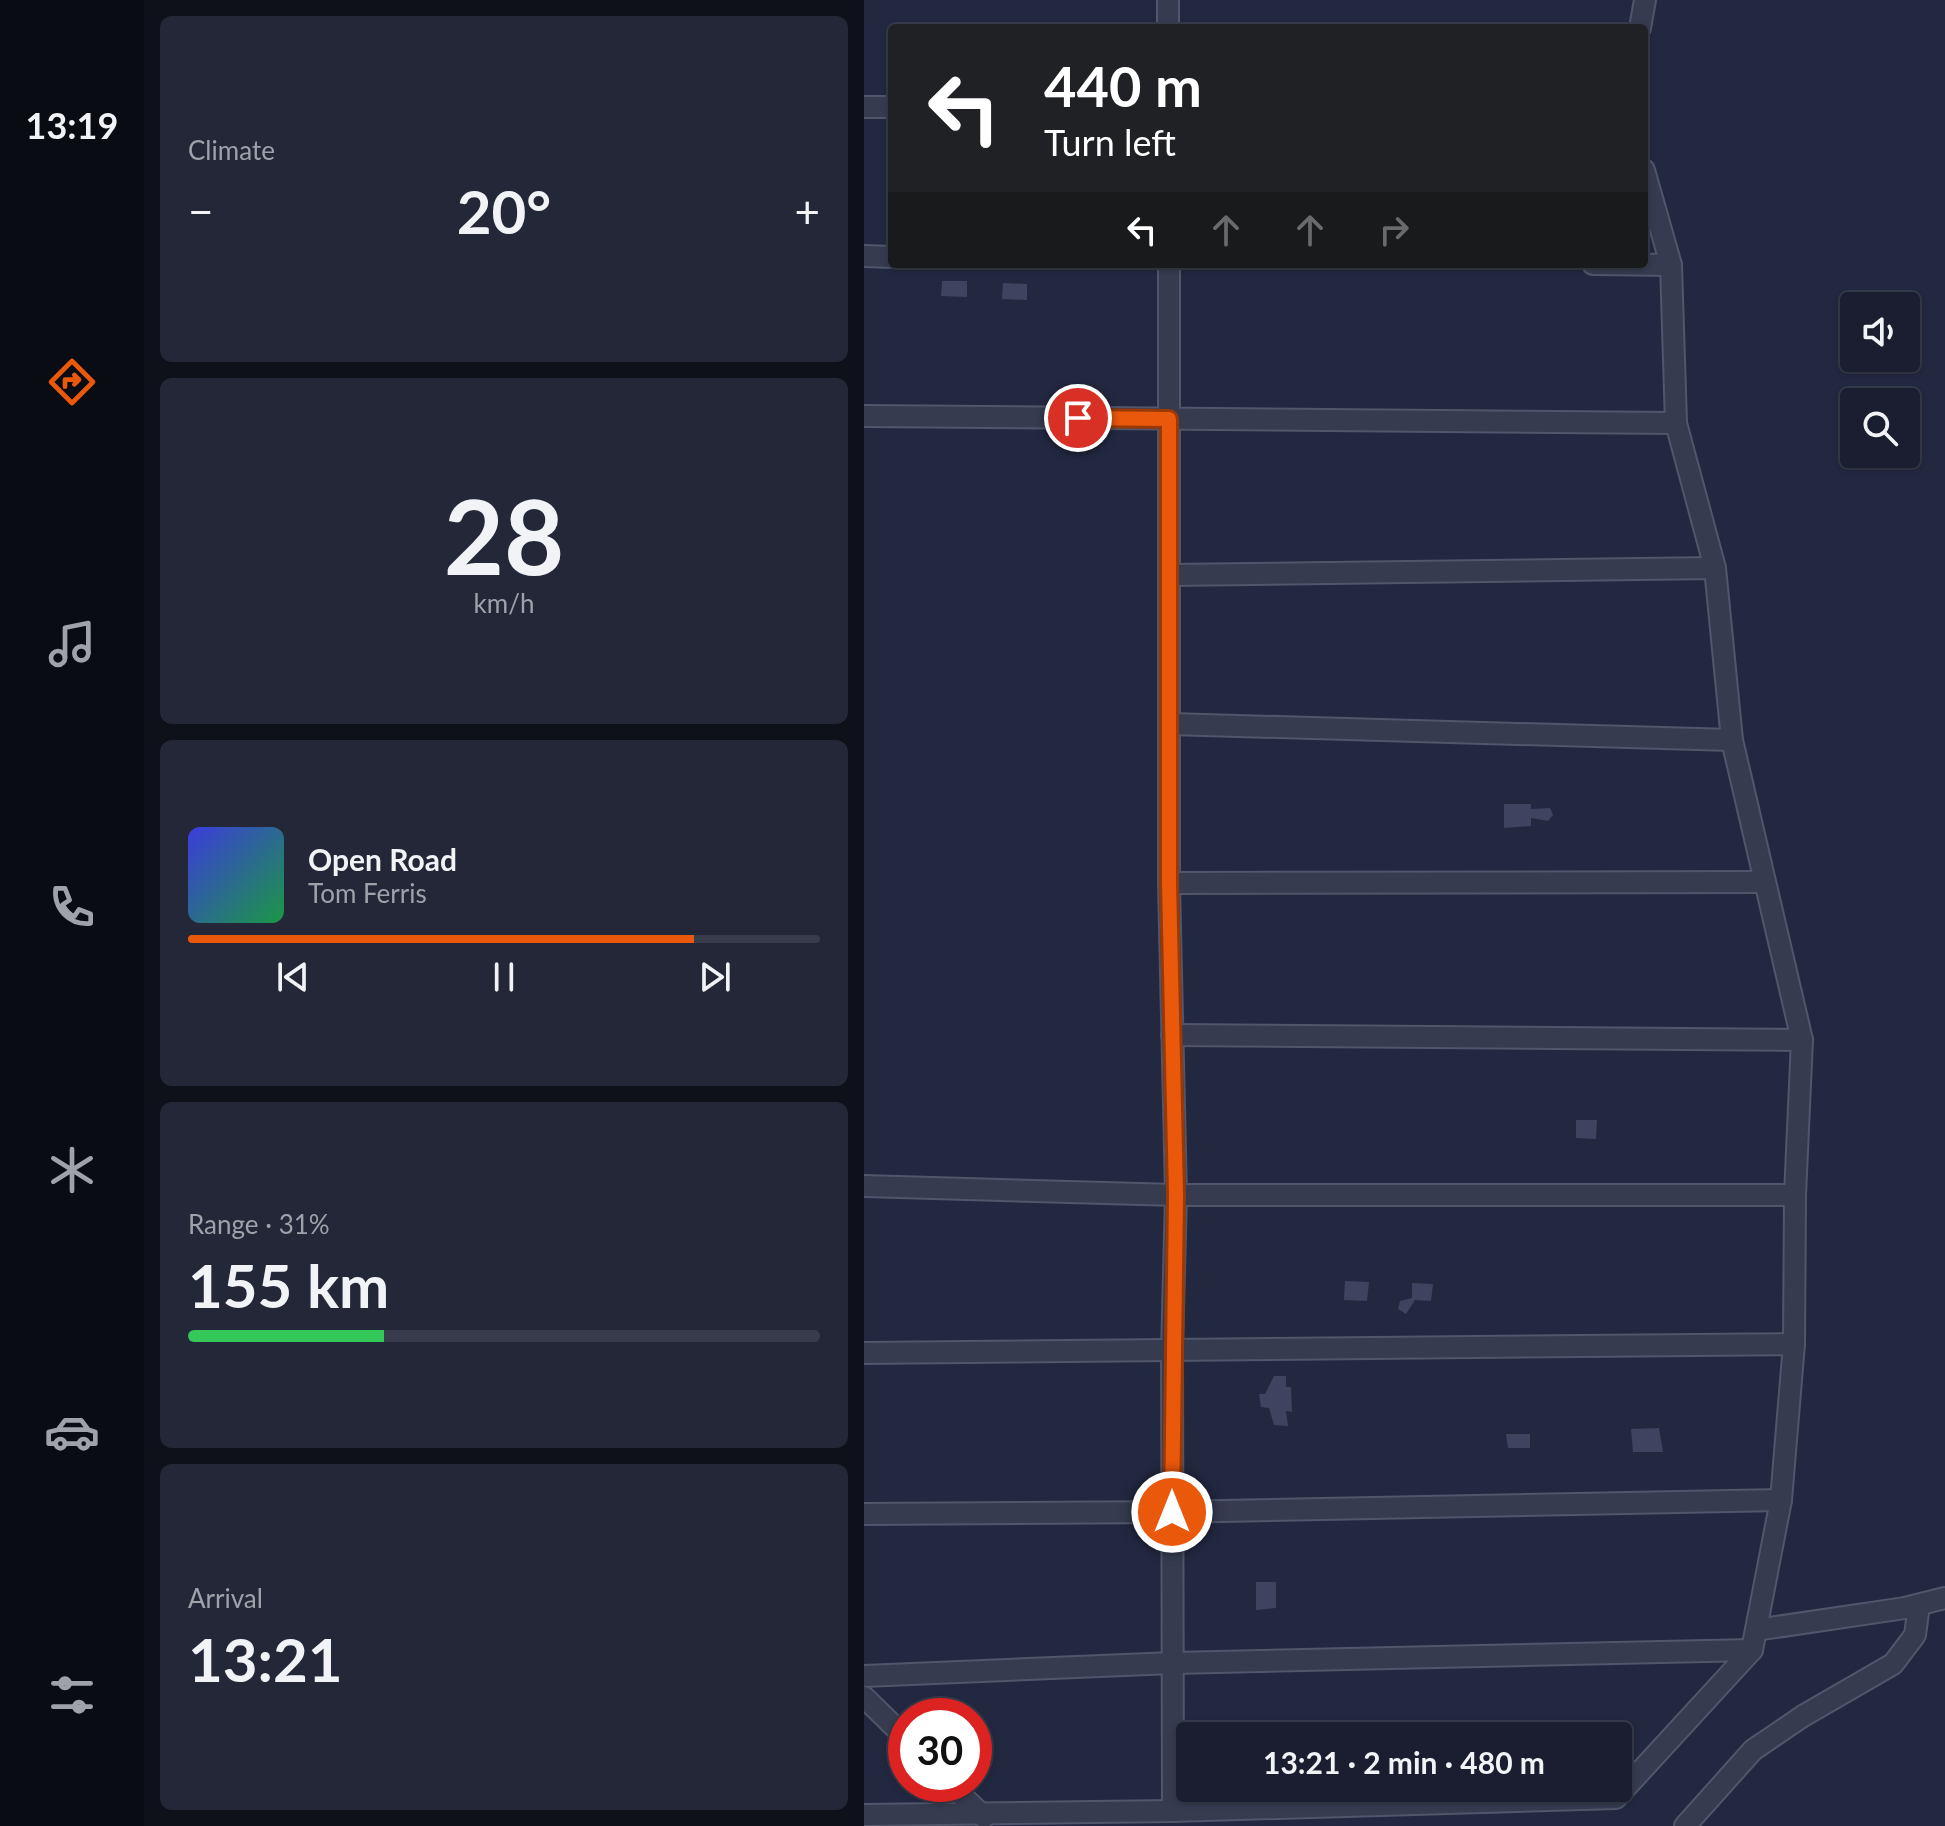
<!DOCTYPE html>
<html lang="en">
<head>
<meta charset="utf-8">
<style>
	:root { --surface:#1a1e30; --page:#232738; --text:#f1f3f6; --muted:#9fa2ab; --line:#383c4c; --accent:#ea580c }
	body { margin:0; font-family:Lato,sans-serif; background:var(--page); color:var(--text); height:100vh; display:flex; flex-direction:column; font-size:30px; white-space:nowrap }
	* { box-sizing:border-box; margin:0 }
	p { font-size:26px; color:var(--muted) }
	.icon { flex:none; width:44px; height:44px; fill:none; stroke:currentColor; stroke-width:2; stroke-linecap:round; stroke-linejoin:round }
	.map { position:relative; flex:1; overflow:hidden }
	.panel { display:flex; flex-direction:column; gap:16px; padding:16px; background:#0e101a; width:720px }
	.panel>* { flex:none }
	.guide { position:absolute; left:24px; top:24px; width:760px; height:244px; border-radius:8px; box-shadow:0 2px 6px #0004,0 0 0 2px var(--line); background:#202124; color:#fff; overflow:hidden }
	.fabs { position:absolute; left:976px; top:292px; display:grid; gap:16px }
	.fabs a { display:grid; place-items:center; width:80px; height:80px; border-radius:8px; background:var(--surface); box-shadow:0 2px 6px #0004,0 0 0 2px var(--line); font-size:40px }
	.speed { position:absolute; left:24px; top:1698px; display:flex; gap:16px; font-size:40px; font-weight:700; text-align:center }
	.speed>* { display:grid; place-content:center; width:104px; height:104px; border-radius:50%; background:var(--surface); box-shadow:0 2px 6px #0004,0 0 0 2px var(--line); line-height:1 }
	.speed .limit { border:12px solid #d22; background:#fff; color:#111 }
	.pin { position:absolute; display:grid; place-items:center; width:68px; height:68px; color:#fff; margin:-34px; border:4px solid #fff; border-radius:50%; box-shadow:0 2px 8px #0007 }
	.me { position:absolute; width:88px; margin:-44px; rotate:0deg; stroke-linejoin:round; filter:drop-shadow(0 0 6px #0008) }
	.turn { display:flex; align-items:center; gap:28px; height:168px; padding:0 24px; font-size:36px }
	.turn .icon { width:104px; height:104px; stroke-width:2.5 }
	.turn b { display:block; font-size:56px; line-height:68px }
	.lanes { display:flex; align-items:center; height:76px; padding:0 24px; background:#0003; justify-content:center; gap:40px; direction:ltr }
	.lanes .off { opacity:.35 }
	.big { font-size:60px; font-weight:700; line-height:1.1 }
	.panel .widget { flex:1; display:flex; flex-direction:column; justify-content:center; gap:12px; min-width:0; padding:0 28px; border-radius:12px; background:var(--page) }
	.panel .dial { align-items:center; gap:0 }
	.dial b { font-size:104px; line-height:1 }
	.song { display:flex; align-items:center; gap:24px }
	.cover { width:96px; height:96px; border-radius:12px; background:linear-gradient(135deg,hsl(240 70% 55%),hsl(140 70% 35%)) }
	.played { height:8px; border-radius:4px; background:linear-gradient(90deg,var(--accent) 80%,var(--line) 80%) }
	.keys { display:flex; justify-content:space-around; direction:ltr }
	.heat { display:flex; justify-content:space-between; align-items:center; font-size:44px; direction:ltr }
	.charge { height:12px; border-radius:6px; background:linear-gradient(90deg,#34c759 31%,var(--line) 0) }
	.trip { position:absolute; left:312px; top:1722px; width:456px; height:80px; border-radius:8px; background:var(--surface); box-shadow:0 2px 6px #0004,0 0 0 2px var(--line); font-weight:700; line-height:80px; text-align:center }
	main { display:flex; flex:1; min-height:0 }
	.tabs { display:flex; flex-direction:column; width:144px; justify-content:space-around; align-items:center; background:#0a0c13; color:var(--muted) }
	.tabs .icon { width:56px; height:56px }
	.tabs .on { color:var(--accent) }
	.tabs b { font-size:36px; color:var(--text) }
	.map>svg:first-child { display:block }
</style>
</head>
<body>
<main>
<nav class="tabs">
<b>13:19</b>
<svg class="icon on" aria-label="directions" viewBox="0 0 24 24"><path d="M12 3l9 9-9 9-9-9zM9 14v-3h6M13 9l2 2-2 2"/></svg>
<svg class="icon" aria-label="music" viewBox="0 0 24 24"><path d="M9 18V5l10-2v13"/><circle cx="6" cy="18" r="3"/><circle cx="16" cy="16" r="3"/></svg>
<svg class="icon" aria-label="phone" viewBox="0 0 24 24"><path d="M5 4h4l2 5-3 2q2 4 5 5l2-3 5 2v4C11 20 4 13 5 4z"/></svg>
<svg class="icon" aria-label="climate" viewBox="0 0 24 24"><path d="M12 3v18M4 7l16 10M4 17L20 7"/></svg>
<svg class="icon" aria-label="car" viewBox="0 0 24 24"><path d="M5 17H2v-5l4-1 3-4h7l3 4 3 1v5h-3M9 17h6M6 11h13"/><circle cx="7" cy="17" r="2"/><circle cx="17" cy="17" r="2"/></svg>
<svg class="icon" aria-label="filters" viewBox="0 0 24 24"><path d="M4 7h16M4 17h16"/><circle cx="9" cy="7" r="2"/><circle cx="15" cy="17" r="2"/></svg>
</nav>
<section class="panel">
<div class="widget"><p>Climate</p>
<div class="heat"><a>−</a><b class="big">20°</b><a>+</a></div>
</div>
<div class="widget dial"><b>28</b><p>km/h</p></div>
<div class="widget">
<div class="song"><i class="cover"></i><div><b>Open Road</b><p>Tom Ferris</p></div></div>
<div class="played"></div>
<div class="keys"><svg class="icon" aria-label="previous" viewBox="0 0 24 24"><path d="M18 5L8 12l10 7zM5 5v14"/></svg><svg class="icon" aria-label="pause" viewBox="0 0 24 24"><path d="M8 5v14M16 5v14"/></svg><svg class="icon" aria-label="next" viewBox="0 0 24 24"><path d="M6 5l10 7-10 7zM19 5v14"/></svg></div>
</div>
<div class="widget"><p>Range · 31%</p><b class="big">155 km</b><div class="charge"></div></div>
<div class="widget"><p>Arrival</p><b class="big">13:21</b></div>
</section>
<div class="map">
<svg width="1081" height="1826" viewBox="0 0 1081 1826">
	<rect width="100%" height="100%" fill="#222840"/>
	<g fill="#3e4460">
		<path d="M78 281H103V297L77 296Z"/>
		<path d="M139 283 163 284V300L138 299Z"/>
		<path d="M640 804H667V809L686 808 689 815 684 821 667 818V826L640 828Z"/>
		<path d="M712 1120H733L732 1139 712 1138Z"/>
		<path d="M481 1281 505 1282 503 1301 480 1300Z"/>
		<path d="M548 1283 569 1284 567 1301 551 1300 542 1314 534 1309 536 1301 548 1298Z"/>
		<path d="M410 1376H422V1387H427L428 1412 422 1411 424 1426 410 1425 405 1408 397 1407 395 1394H401Z"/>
		<path d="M795 1428 799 1452H769L767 1429Z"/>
		<path d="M642 1434H666V1448H644Z"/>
		<path d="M392 1582H412V1608L392 1610Z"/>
	</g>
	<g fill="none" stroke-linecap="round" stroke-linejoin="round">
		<g stroke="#51566a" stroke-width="24">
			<g id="minor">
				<path d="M304 0V28"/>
				<path d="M776 28 781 0"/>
				<path d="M0 107H28"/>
				<path d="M0 256 28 257"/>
				<path d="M305 264V883L312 1195 308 1351 309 1811"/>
				<path d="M729 264 807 265"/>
				<path d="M0 416 812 423"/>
				<path d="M306 575 851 568"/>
				<path d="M306 724 868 740"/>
				<path d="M305 883 900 882"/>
				<path d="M308 1035 938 1040"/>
				<path d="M0 1186 312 1195H931"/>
				<path d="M0 1353 930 1344"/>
				<path d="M0 1514 308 1512 917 1500"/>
				<path d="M892 1630 1041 1608 1081 1598"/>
				<path d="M0 1676 309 1663 888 1650"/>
				<path d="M0 1697 42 1738"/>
				<path d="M86 1784 120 1817"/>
				<path d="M0 1815 309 1811 752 1798 888 1650 917 1500 930 1344 931 1195 938 1040 868 740 851 568 812 423 807 265 780 170"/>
				<path d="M821 1826 889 1750 939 1716 1029 1664 1051 1635 1055 1605"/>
			</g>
		</g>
		<use href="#minor" stroke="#363b50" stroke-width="20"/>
	</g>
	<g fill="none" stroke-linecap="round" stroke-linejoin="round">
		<g stroke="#983908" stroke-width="20">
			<path id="route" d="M214 418 305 419V883L312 1195 308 1512"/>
		</g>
		<use href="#route" stroke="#ea580c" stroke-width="14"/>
	</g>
</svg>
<div class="fabs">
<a><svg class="icon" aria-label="sound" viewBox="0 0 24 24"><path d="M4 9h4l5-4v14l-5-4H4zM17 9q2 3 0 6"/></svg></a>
<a><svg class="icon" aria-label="search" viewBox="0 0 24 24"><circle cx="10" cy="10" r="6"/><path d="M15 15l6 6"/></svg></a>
</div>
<div class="speed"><div class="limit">30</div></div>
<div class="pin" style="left:214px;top:418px;background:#d93025"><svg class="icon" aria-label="arrive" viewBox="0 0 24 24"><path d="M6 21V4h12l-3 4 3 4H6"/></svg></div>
<svg class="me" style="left:308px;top:1512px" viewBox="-20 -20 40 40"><circle r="17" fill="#ea580c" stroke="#fff" stroke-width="3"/><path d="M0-11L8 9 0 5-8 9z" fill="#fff"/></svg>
<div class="trip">13:21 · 2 min · 480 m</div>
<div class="guide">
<div class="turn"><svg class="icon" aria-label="left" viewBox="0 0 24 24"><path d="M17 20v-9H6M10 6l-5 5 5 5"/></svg><div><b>440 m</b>Turn left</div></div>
<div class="lanes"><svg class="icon" aria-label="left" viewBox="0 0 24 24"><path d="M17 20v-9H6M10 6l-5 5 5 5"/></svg><svg class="icon off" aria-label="ahead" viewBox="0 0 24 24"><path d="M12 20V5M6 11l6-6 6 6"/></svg><svg class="icon off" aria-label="ahead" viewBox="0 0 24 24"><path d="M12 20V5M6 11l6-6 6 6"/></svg><svg class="icon off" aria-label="right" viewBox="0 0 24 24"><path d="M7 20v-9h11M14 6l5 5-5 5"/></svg></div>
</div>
</div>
</main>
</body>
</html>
